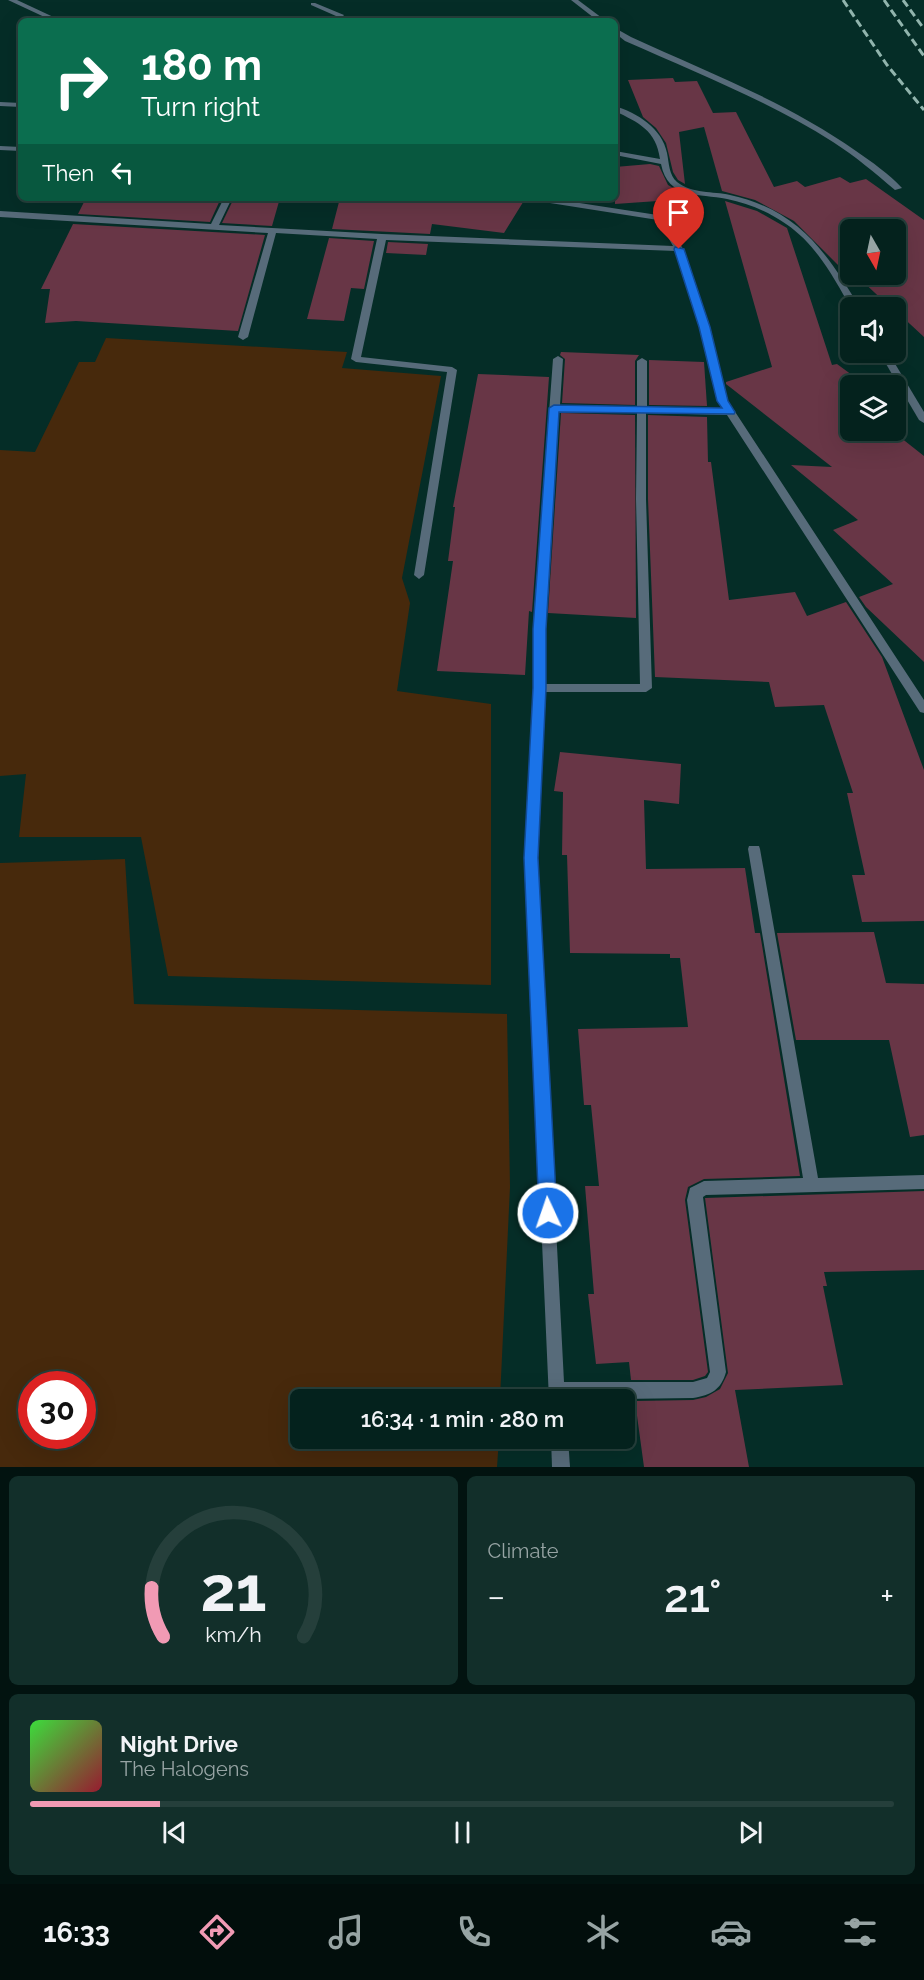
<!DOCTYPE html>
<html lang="en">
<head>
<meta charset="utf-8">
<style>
	:root { --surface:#04221d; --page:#122f2a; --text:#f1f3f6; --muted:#97a4a4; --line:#253f3b; --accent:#f19ab4 }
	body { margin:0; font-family:Raleway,sans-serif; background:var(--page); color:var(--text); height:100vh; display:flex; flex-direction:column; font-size:22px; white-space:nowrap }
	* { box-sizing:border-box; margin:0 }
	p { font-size:20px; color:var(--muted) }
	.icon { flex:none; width:33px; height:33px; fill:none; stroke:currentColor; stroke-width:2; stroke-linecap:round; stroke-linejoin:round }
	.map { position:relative; height:1467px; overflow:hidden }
	.sheet { display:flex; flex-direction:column; gap:9px; padding:9px; background:#021310; flex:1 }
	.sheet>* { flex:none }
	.top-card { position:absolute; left:18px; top:18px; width:600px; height:183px; border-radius:9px; box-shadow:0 6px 24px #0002,0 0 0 2px var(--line); background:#0b6e4f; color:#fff; overflow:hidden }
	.needle { width:39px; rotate:171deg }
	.controls { position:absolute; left:840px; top:219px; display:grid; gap:12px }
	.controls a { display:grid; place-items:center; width:66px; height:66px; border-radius:9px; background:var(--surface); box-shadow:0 6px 24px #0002,0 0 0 2px var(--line); font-size:30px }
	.speed { position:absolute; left:18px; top:1371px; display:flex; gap:12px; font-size:30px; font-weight:700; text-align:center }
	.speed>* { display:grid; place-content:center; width:78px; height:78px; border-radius:50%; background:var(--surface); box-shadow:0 6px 24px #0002,0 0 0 2px var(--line); line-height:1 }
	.speed .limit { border:9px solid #d22; background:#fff; color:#111 }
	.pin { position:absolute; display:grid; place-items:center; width:51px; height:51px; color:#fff; margin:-62px -26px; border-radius:50% 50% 50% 0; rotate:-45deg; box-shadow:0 0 6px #0007 }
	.pin .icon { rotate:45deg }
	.me { position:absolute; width:66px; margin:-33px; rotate:357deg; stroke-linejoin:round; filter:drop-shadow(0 0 4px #0008) }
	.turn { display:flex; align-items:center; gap:21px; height:126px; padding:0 24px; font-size:27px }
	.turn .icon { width:78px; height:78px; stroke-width:2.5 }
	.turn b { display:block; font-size:42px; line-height:51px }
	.then { display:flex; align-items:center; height:57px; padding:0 24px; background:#0003; gap:12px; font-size:22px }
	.big { font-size:45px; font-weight:600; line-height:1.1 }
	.sheet .card { flex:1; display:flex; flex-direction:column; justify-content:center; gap:9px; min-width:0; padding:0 21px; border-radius:9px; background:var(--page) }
	.sheet .dial { align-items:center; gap:0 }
	.dial svg { height:156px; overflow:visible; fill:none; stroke:var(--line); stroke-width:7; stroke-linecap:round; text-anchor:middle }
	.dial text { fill:var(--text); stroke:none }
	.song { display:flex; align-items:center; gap:18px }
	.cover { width:72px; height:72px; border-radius:9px; background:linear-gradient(135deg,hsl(120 70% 55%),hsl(350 70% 35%)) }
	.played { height:6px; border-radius:3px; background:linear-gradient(90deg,var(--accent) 15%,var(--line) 15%) }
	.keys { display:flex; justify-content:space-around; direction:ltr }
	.heat { display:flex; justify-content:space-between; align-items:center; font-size:33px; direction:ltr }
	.sheet .tiles { flex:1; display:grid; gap:9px; grid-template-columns:1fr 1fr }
	.card:last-child { grid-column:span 2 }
	.trip { position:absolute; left:290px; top:1389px; width:345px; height:60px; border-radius:9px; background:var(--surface); box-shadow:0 6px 24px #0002,0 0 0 2px var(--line); font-weight:600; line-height:60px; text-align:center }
	.tabs { display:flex; height:96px; justify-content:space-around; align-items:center; background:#020e0c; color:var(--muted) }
	.tabs .icon { width:42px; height:42px }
	.tabs .selected { color:var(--accent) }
	.tabs b { font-size:27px; color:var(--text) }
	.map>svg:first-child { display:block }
</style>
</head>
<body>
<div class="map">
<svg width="924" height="1467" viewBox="0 0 924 1467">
	<rect width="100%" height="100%" fill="#052d27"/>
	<g fill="#47290c" fill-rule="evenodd">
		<path d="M106 338 347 352 342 368 441 376 402 578 410 603 397 691 491 704V985L168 976 141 837H19L26 774 0 776V450L35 452 79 362H95Z"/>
		<path d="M125 859 134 1004 507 1014 510 1187 500 1399 300 1400V1438L499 1439 497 1467H0V863ZM32 1384H82V1436H32Z"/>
	</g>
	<g fill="#683646" fill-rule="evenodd">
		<path d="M673 78 675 82 697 81 713 113 736 112 774 187 797 181 805 187 840 177 850 183 866 179 924 220V337L896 311V308H891L858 277 851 278 794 221 755 200 722 191 704 127 679 132 685 184 678 180 673 172 666 143 656 128 643 117 628 80ZM850 230H896V274H850Z"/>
		<path d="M650 164 659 166 668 185 686 195V199L615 204V167Z"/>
		<path d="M86 198H221L210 222 78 214Z"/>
		<path d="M234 198H280L272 226 222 223Z"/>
		<path d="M340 198H525V199L504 233 432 224 430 234 332 229Z"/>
		<path d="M725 201 757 211 787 228 832 365 837 364 867 386H850V430H891L924 456V662L866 607 859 597 893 584 833 530 858 520 791 465 832 467 726 384V382L772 367Z"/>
		<path d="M73 224 265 235 238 331 76 321 45 323 50 289H41Z"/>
		<path d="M329 238 374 241 364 289 351 288 344 321 307 319Z"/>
		<path d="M388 242 428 244 426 255 386 253Z"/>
		<path d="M561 352 639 355 635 361V405L562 403 565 359 560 355Z"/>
		<path d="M649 360 704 362 707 406 649 405Z"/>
		<path d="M478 374 549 377 532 612 529 611 525 675 437 671 453 561H448L455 507H453Z"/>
		<path d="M561 413 635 415 636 618 548 613Z"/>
		<path d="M648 415 707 417 708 462H711L729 600 795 592 807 616 846 602 882 657 924 770V921L862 922 852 875H865L847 793H853L824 705 775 707 769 682 655 677 648 499Z"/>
		<path d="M560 752 681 764 679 804 644 800 646 869 745 868 755 933H760L800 1176 704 1179 688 1187 685 1200 708 1372 705 1376 693 1380H631L629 1362 596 1364 588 1294H594L585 1186H599L591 1105H584L578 1029 688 1027 680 958H670V954L570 953 567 855H562L563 792 554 791Z"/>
		<path d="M874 932 886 983 924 984V1135L910 1137 889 1040H796L777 933Z"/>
		<path d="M924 1191V1270L824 1272 827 1286H823L843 1385 735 1390 749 1467H644L635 1401 693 1400 706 1397 720 1389 728 1373 705 1198Z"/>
	</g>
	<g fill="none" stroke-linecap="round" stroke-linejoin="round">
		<g fill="#576b7a" fill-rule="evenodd">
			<path d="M8 0H17L62 21H53Z"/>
			<path d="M571 0H578L606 21H598Z"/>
			<path d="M311 3H315L344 15 339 21H332L336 16 311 5Z"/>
			<path d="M615 28 631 37C707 72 787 102 856 151 872 162 889 174 902 188L895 190C875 173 855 156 833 142 768 101 695 72 625 41L615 33Z"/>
			<path d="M0 102 21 103V107L0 106Z"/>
			<path d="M615 106C637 113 662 128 667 153 669 163 669 175 677 182 692 194 713 191 730 195 798 210 826 251 860 308H851C834 278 816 244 786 224 769 212 748 203 727 199 699 193 668 200 661 164L615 155V151L660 159C656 130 639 123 615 111Z"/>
			<path d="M0 146 21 147V151L0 150Z"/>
			<path d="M224 198H232L219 225 382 234 673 246 658 220 531 200 527 198H547L664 216 683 249 710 327 728 401 924 700V713L920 712 727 415 646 413V499L652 688 646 692H546L537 858 564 1382H693L707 1378 710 1372 687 1200 690 1188 704 1181 803 1178 748 849 749 846H759L760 849 818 1178 924 1175V1189L706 1195 703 1197 726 1372C721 1390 711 1395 693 1398L549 1400 525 858 534 688 533 629 553 359 558 356 563 359 560 405 637 407V361L642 358 647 361V407L723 409 718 401 700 327 676 251 386 240 361 357 452 367 457 370 424 575 419 579 414 575 447 372 356 362 351 359 377 239 276 233 248 337 243 340 238 337 268 233 0 217V211L211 224ZM559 411 637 413 636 499 640 684H546L545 629Z"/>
			<path d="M879 352H888L924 412V423L919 420Z"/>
			<path d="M551 1438H568L570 1467H552Z"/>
		</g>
		<g stroke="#91b4ad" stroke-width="3" stroke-dasharray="8 4" stroke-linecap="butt">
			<path d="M843 0 887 65 924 110"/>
			<path d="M884 0 924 56"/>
			<path d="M903 0 924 29"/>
		</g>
	</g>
	<path fill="#1a73e8" stroke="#114b97" stroke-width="1.5" d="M675 247 684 249 710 327 728 401 735 412 734 414 559 412 546 629V688L538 858 557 1213 554 1219 548 1221 542 1219 539 1213 524 858 533 688V629L549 408 554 405 722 408 717 401 699 327 674 249Z"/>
</svg>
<div class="controls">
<a><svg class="needle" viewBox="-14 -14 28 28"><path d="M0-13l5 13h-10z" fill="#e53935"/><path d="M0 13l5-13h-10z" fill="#97a4a4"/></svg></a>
<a><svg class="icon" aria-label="sound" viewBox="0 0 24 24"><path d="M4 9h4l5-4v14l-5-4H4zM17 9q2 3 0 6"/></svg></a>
<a><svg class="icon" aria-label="layers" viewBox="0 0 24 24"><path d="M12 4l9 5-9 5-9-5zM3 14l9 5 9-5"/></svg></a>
</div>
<div class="speed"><div class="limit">30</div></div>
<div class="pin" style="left:679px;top:249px;background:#d93025"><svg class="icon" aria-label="arrive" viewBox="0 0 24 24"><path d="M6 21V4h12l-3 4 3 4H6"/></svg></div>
<svg class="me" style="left:548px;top:1213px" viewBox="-20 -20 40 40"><circle r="17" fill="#1a73e8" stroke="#fff" stroke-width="3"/><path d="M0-11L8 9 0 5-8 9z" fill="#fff"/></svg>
<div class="trip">16:34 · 1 min · 280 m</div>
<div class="top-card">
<div class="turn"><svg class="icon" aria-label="right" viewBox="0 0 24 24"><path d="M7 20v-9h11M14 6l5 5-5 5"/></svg><div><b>180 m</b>Turn right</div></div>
<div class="then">Then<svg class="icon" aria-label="left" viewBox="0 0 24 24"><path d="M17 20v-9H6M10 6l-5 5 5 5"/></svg></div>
</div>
</div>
<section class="sheet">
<div class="tiles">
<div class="card dial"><svg viewBox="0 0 100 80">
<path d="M14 69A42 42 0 1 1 86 69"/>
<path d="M14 69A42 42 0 0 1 8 44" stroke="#f19ab4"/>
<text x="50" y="56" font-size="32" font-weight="700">21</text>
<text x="50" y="72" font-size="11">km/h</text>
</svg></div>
<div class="card"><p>Climate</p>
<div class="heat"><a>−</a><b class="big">21°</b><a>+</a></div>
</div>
<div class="card">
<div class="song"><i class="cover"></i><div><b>Night Drive</b><p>The Halogens</p></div></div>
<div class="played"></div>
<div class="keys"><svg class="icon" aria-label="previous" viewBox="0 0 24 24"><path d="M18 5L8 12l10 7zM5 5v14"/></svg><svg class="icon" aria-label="pause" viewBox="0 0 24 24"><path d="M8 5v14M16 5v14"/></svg><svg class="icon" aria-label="next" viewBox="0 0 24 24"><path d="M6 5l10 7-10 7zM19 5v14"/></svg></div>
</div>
</div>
</section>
<nav class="tabs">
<b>16:33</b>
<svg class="icon selected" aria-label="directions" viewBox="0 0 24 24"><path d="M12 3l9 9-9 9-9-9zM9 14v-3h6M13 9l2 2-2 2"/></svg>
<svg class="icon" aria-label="music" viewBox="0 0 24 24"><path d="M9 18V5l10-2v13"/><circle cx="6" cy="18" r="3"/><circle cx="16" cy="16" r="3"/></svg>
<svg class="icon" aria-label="phone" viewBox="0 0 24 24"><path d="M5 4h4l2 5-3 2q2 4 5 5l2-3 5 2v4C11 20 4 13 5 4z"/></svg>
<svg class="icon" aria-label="climate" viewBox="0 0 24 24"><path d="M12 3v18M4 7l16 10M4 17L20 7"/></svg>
<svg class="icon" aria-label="car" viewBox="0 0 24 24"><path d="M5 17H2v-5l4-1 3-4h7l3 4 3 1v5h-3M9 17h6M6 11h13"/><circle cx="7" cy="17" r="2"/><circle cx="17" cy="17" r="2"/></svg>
<svg class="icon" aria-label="filters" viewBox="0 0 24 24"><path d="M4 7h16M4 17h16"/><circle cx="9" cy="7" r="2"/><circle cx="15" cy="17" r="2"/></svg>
</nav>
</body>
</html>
